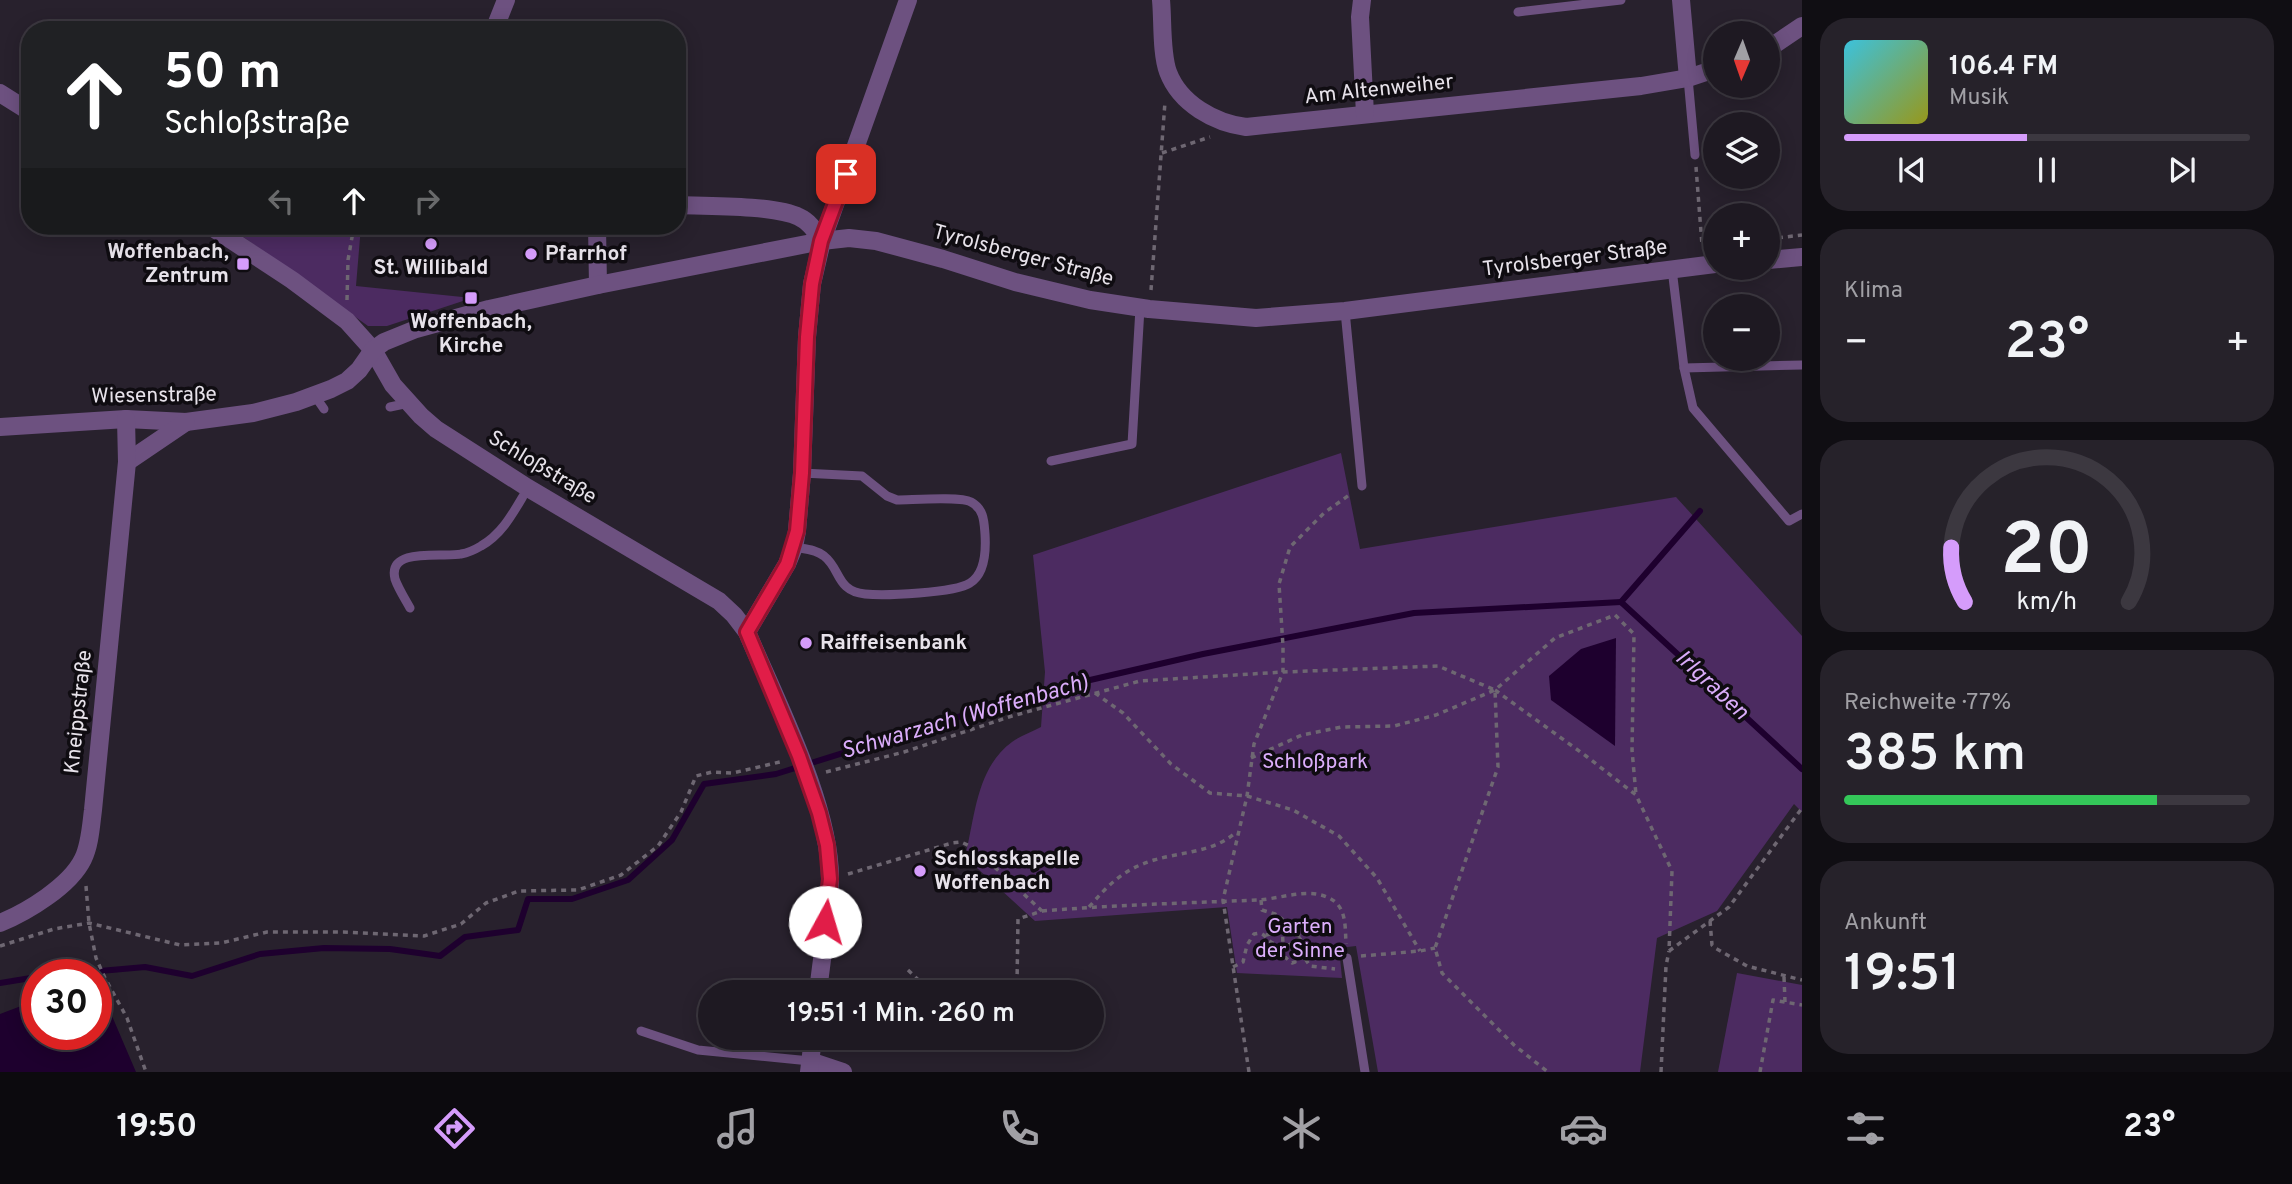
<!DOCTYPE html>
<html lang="de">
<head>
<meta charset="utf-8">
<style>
	:root { --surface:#1e1922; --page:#26222a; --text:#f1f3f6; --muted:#a1a0a5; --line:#3c3840; --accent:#d59cfb }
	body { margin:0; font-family:Overpass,sans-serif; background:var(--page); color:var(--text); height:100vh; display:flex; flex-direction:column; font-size:26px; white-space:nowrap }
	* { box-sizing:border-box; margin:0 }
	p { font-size:23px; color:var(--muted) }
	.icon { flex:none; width:38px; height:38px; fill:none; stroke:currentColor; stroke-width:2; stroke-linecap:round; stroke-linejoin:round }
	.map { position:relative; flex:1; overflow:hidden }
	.side { display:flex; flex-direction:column; gap:18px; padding:18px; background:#100e13; width:490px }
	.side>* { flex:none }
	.banner { position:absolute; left:21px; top:21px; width:665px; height:214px; border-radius:28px; box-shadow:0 4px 18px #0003,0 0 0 2px var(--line); background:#202124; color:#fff; overflow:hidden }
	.needle { width:46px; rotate:182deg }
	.controls { position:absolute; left:1703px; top:21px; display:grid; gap:14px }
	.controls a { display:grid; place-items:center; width:77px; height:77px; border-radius:50%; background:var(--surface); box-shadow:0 4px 18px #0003,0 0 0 2px var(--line); font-size:35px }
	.speed { position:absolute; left:21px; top:959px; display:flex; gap:14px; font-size:35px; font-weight:700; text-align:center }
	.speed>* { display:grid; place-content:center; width:91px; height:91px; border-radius:50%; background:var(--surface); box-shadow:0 4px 18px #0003,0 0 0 2px var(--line); line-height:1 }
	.speed .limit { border:10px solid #d22; background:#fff; color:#111 }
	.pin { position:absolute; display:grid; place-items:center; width:60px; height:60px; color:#fff; margin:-30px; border-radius:14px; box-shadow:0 4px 10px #0006 }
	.me { position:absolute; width:77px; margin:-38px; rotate:6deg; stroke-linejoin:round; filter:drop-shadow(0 0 5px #0008) }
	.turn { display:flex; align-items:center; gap:24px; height:147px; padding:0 28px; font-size:32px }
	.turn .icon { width:91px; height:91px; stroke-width:2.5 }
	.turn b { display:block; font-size:49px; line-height:60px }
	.lanes { display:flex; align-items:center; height:66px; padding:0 28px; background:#0003; justify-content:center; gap:35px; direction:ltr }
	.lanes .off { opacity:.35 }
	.big { font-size:52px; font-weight:600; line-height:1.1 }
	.side .card { flex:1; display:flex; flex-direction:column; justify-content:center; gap:10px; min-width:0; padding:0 24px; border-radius:28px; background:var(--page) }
	.side .dial { align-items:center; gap:0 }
	.dial svg { height:182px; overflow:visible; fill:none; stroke:var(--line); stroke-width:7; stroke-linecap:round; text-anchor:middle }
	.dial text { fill:var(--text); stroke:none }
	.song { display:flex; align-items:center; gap:21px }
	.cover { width:84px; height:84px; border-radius:10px; background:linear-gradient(135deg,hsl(190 70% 55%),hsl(60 70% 35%)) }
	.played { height:7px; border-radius:4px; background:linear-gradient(90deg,var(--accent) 45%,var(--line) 45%) }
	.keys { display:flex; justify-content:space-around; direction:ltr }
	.heat { display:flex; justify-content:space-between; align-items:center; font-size:38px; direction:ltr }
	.charge { height:10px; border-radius:5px; background:linear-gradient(90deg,#34c759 77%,var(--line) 0) }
	.trip { position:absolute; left:698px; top:980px; width:406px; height:70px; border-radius:35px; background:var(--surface); box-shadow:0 4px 18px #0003,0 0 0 2px var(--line); font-weight:600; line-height:70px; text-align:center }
	.tabs { display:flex; height:112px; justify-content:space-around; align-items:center; background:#0c0a0e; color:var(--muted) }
	.tabs .icon { width:49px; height:49px }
	.tabs .active { color:var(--accent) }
	.tabs b { font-size:32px; color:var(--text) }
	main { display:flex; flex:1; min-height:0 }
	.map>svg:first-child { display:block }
</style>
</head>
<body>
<main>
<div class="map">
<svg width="1802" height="1072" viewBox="0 0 1802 1072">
	<rect width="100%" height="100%" fill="#28212d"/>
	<g fill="#4c2b61">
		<path d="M228 226H361L356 286 472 298 387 326H368Z"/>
		<path d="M1341 453 1360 549 1676 497 1802 636V812L1794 804 1717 911 1657 938 1640 1072H1378L1356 946 1339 948 1342 978 1237 973 1227 907 1035 921 965 857C975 818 976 768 1012 742 1020 736 1032 732 1041 727L1045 672 1033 555Z"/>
		<path d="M1737 973 1802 985V1072H1718Z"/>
	</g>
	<g fill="#1e002e">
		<path d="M1616 638 1615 746 1551 700 1549 676 1581 649Z"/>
		<path d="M97 981 136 1072H0V1014L37 1000V1034H96Z"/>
	</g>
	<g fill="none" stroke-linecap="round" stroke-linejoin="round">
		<g stroke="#1e002e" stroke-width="6">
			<path d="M1621 602 1802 769"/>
			<path d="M1621 602 1700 511"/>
			<path d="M55 975 145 967 192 976 260 954 324 948 390 949 440 956 465 937 518 930 528 899H572L628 880 672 840 704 784 776 774 1038 692 1203 654 1414 613 1621 602"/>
			<path d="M0 983 37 977"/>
		</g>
		<g stroke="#6e6772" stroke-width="3.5" stroke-dasharray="5 5" stroke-linecap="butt">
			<path d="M1162 153 1210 137"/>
			<path d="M1696 167 1702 245"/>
			<path d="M1768 239 1802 235"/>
			<path d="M1151 290 1165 102"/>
			<path d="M347 300 348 260 354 226"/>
			<path d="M1495 690 1586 756 1636 795 1672 871 1669 951 1729 907 1802 808"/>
			<path d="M1095 693 1123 713 1171 764 1210 793 1247 796 1293 810 1339 836 1377 878 1420 951"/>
			<path d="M1251 758 1302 735 1342 727 1394 726 1436 715 1495 690 1555 638 1615 615 1634 634 1632 750 1636 795"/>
			<path d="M826 772 904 752 1012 716 1140 681 1283 672 1438 666 1495 690 1498 767 1435 948 1442 973 1514 1045 1548 1072"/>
			<path d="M848 874 952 843 961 842 974 848 1042 911 1018 919 1017 984 988 992"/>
			<path d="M86 886 89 923 96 958 105 978 127 1018 146 1072"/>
			<path d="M1261 900 1262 910 1275 914 1282 919 1283 946"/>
			<path d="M1089 907C1109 884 1124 869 1154 860 1181 852 1215 852 1236 832"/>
			<path d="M1042 911C1114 905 1186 903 1258 900 1279 899 1306 888 1327 897 1347 905 1345 926 1346 944"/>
			<path d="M1710 921 1712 945 1715 948 1747 966 1802 980"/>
			<path d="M1266 935 1279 932 1301 936"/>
			<path d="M1300 940 1304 957 1310 966 1335 969"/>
			<path d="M0 946 54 929 89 923 180 945 221 943 267 932H343L424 936 461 924 486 903 519 891 578 890 621 875 658 846 681 812 696 776 712 772 733 773 784 761"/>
			<path d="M1287 946 1285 957 1292 963 1295 962 1292 953"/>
			<path d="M1259 955 1267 940"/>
			<path d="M1361 956 1420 951 1435 948"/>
			<path d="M1233 967 1243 962 1247 945 1254 934 1260 933C1267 936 1266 940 1273 943 1293 952 1302 934 1317 925"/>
			<path d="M908 970 931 992"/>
			<path d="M1784 977 1785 1002"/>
			<path d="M1249 1072 1223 900 1247 796 1254 744 1283 672V646L1279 584 1290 547 1324 513 1352 493"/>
			<path d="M1661 1072 1666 966 1669 951"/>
			<path d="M1760 1072 1773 1000 1802 1005"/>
		</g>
		<g stroke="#6d5180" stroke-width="9">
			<path d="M1518 12 1621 0"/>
			<path d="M1688 78 1695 155"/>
			<path d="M1672 269 1684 368 1693 408 1789 521 1802 514"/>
			<path d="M1345 311 1362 486"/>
			<path d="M1684 368 1802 365"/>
			<path d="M315 396 324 409"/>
			<path d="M390 407 409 403"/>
			<path d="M1051 461 1132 444 1140 308"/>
			<path d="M794 547C804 549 816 549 824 556 841 569 836 591 865 594 884 596 955 593 970 583 985 574 986 550 985 534 984 521 984 509 971 502 960 496 912 500 897 500L887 496 862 476 802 473"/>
			<path d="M410 608C405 599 398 588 395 579 387 546 445 558 461 554 467 553 476 549 481 546 504 533 515 509 528 488"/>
			<path d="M1347 958 1365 1072"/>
			<path d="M641 1031 698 1050 810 1061"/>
		</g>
		<g stroke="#6d5180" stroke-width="18">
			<path d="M1161 0C1163 20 1161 53 1168 72 1180 104 1215 123 1246 127L1641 86 1688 78 1715 69"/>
			<path d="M1362 0 1360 17 1365 114"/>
			<path d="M1681 0 1688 78"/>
			<path d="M494 30 506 0"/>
			<path d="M1768 49 1802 26"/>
			<path d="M0 93 30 112"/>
			<path d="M677 205C706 206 775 205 799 217 810 222 815 231 822 241"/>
			<path d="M210 226 292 280 347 321 373 350 393 385 421 416 436 429 528 488 719 601 734 615 747 632C776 701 831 806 830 880 829 917 822 955 818 992"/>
			<path d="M597 226 598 285"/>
			<path d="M1768 260 1802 257"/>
			<path d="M0 427 126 419 186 422 253 413 296 402 331 389 347 381 359 370 373 350 384 342 416 329 489 309 598 285 822 241 849 238 876 241 943 259 1015 282 1090 300 1149 309 1256 318 1345 311 1715 264"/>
			<path d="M127 462 186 422"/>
			<path d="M747 632 787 564 794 547 797 531 802 473 807 337 812 284 822 241 908 0"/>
			<path d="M0 923C27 912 70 886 83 859 90 845 91 825 93 810L127 462 126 419"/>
			<path d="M810 1061 843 1072"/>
			<path d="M809 1072 813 1038"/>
		</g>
	</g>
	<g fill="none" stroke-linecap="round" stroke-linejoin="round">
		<g stroke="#92132f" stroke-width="18">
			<path id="route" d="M825 922 830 879 827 845 819 813 799 756 747 632 787 564 797 531 802 473 807 337 812 284 821 241 846 174"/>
		</g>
		<use href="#route" stroke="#e11d48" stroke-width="12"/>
	</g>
	<g fill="#d59cfb" stroke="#0f0c11" stroke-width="2.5">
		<circle cx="431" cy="244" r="7"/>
		<circle cx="531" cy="254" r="7"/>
		<rect x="236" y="257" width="14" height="14" rx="3.5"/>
		<rect x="464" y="291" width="14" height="14" rx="3.5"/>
		<circle cx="806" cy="643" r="7"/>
		<circle cx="920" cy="871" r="7"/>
	</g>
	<g text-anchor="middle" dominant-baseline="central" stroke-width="7" stroke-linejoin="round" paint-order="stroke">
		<g font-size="21" fill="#e7e2ea" stroke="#0f0c11">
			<text transform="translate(1379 90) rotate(-6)">Am Altenweiher</text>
			<text transform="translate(1023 256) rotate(15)">Tyrolsberger Straße</text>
			<text transform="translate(1575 259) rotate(-7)">Tyrolsberger Straße</text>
			<text transform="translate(154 396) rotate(-1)">Wiesenstraße</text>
			<text transform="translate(542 468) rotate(31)">Schloßstraße</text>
			<text transform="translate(79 712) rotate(-84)">Kneippstraße</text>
		</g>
		<g font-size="21" font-weight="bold" fill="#e7e2ea" stroke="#0f0c11" text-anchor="start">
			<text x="229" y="252" text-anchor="end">Woffenbach,<tspan x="229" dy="24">Zentrum</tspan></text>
			<text x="545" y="254">Pfarrhof</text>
			<text x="431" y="268" text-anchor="middle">St. Willibald</text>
			<text x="471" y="322" text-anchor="middle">Woffenbach,<tspan x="471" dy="24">Kirche</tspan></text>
			<text x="820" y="643">Raiffeisenbank</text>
			<text x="934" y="859">Schlosskapelle<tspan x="934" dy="24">Woffenbach</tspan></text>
		</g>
		<g font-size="21" fill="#dcaefc" stroke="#0f0c11">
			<text x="1315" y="762">Schloßpark</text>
			<text x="1300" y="927">Garten<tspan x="1300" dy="24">der Sinne</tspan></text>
		</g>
		<g font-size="23" font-style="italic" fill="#daacfa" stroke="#0f0c11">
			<text transform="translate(1711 686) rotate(43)">Irlgraben</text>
			<text transform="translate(965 718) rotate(-16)">Schwarzach (Woffenbach)</text>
		</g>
	</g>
</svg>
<div class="controls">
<a><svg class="needle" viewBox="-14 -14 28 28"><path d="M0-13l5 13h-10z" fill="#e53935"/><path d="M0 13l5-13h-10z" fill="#a1a0a5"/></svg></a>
<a><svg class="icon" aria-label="layers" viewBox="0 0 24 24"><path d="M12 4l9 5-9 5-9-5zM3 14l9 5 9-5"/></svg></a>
<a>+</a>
<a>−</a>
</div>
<div class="speed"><div class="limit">30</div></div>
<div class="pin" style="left:846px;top:174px;background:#d93025"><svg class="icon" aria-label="arrive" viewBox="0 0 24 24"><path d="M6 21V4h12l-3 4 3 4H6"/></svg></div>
<svg class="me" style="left:825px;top:922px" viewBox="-20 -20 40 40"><circle r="19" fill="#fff"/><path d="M0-13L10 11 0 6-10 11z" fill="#e11d48"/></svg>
<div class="trip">19:51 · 1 Min. · 260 m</div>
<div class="banner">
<div class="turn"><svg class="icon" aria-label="ahead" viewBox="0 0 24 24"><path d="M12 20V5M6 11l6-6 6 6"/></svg><div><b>50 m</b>Schloßstraße</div></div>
<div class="lanes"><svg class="icon off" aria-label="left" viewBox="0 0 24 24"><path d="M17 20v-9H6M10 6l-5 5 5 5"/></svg><svg class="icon" aria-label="ahead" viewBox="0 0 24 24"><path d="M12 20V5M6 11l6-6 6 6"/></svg><svg class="icon off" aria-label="right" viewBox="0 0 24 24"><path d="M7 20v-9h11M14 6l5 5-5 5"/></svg></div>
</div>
</div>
<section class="side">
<div class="card">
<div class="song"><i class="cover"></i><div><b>106.4 FM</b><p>Musik</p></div></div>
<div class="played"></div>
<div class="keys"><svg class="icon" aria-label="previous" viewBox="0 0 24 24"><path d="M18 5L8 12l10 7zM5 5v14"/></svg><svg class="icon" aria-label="pause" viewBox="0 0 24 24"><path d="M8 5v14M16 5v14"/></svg><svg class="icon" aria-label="next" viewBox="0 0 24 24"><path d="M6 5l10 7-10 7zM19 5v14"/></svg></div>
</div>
<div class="card"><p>Klima</p>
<div class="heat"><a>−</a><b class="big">23°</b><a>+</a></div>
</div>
<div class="card dial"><svg viewBox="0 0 100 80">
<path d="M14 69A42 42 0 1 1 86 69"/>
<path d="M14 69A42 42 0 0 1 8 45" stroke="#d59cfb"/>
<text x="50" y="56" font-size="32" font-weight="700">20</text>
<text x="50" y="72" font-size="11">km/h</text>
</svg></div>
<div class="card"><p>Reichweite · 77%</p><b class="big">385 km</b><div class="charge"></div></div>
<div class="card"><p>Ankunft</p><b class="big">19:51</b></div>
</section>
</main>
<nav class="tabs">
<b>19:50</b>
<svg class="icon active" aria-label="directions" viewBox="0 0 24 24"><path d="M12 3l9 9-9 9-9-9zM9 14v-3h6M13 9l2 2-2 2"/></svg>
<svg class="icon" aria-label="music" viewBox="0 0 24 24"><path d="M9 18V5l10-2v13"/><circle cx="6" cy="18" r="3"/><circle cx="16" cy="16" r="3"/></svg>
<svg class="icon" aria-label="phone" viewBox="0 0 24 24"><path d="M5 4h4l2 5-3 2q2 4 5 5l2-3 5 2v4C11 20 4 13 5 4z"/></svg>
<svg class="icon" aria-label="climate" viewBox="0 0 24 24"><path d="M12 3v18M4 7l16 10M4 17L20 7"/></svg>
<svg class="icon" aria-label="car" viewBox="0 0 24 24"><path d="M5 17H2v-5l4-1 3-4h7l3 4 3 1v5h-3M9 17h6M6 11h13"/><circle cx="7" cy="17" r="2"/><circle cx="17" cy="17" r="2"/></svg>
<svg class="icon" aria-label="filters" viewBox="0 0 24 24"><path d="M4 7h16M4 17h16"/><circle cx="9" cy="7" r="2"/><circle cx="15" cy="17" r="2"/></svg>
<b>23°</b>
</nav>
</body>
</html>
